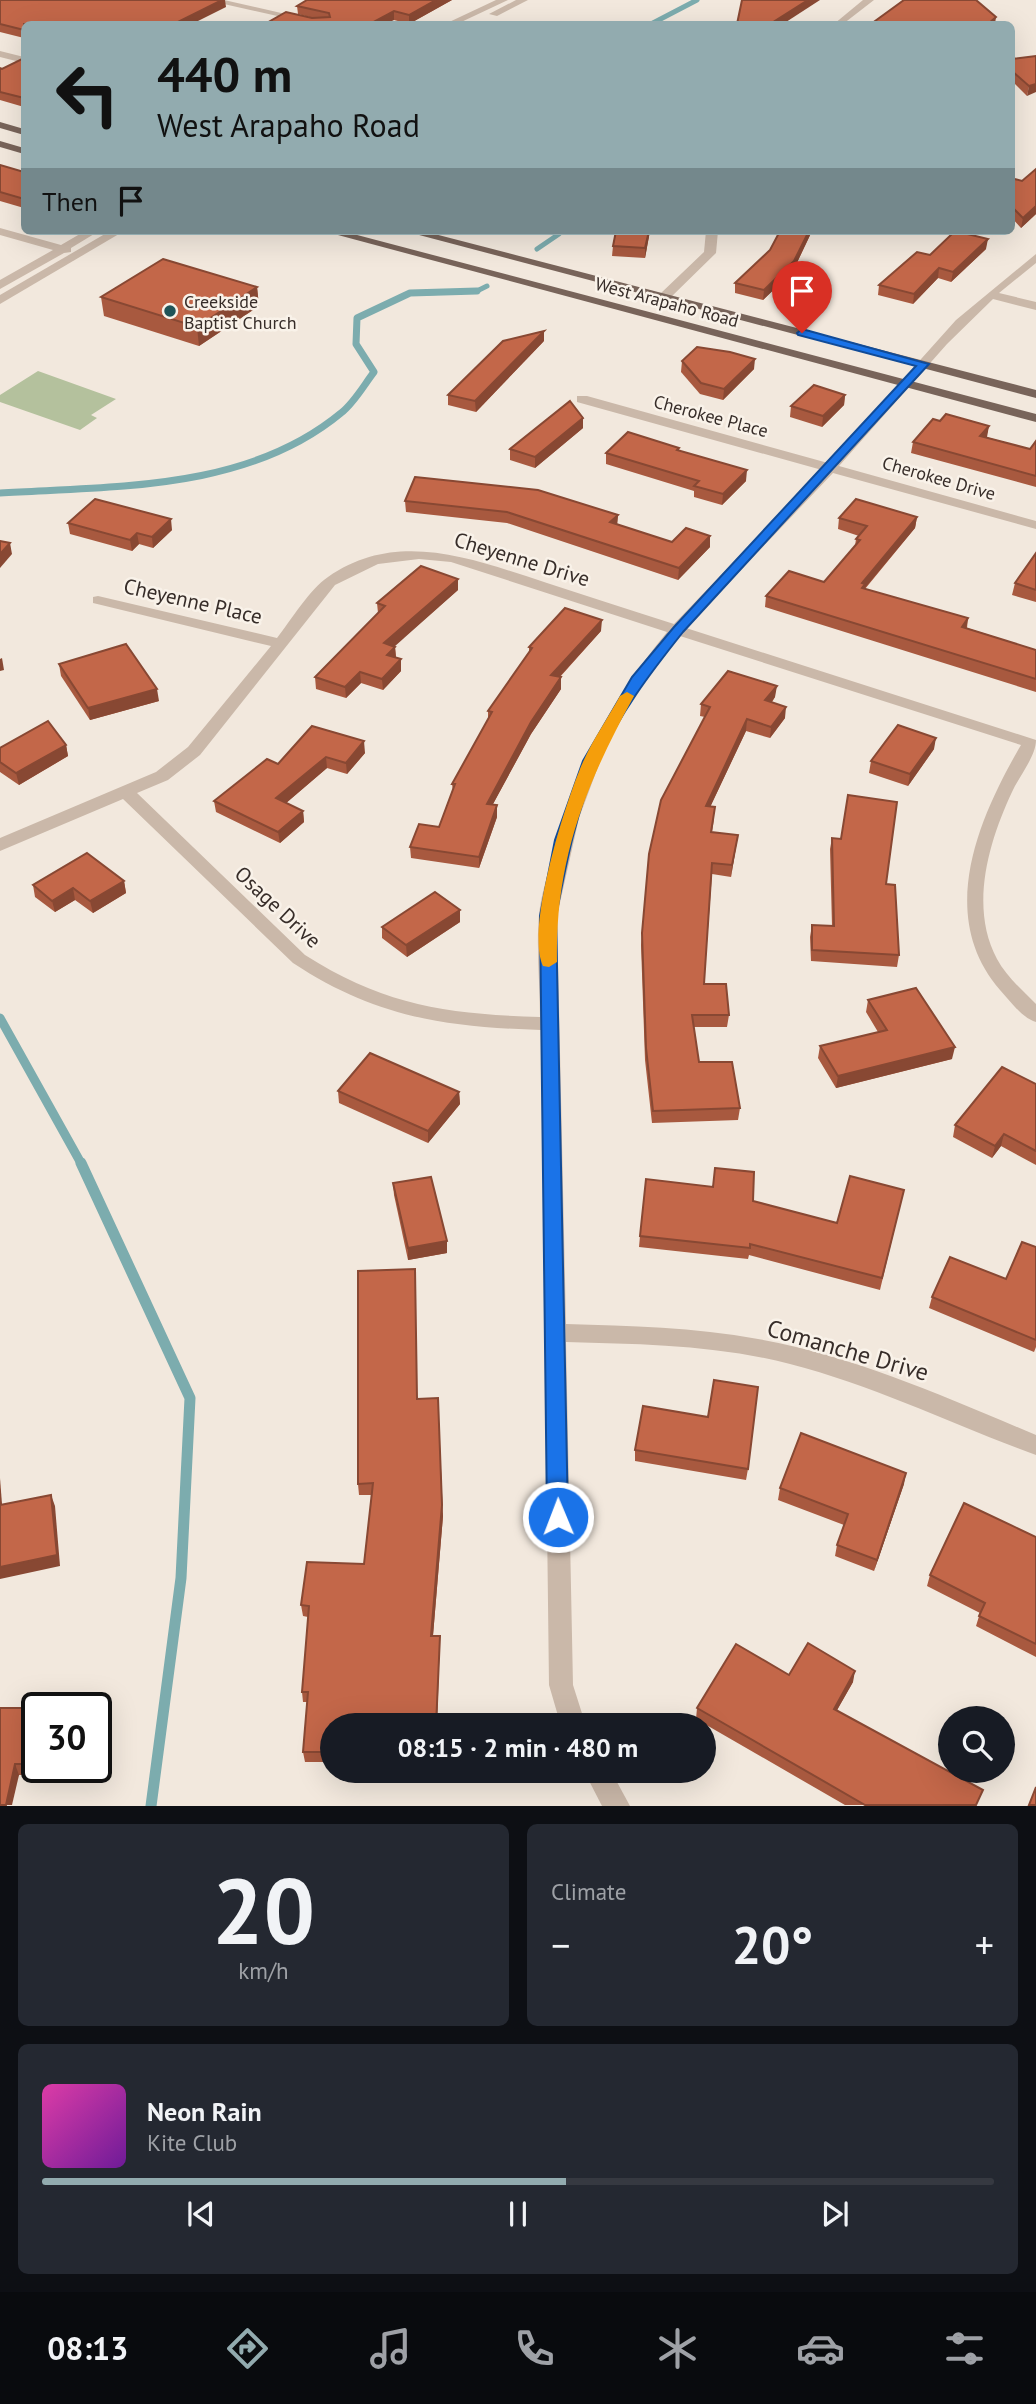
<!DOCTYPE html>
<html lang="en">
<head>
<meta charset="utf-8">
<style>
	:root { --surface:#171b24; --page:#242831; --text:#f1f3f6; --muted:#9ea1a6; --line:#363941; --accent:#92abaf }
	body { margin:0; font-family:"PT Sans",sans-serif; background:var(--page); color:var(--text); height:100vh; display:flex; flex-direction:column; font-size:26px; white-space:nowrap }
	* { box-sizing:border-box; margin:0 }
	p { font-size:23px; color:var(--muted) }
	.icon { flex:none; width:38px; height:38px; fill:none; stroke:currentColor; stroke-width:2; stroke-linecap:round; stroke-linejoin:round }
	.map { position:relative; height:1806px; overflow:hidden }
	.panel { display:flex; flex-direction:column; gap:18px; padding:18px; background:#0d0f14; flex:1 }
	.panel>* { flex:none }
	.hud { position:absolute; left:21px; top:21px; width:994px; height:214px; border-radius:10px; box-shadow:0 7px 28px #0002; background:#92abaf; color:#111; overflow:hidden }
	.fabs { position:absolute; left:938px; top:1706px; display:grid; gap:14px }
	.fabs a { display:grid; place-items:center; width:77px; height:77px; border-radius:50%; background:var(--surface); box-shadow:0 7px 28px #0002; font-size:35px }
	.speed { position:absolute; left:21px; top:1692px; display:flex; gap:14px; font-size:35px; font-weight:700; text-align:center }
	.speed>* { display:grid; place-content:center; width:91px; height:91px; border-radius:50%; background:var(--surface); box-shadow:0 7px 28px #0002; line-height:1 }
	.speed .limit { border:4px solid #111; border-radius:10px; background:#fff; color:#111 }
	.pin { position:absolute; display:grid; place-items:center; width:60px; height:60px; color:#fff; margin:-72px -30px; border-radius:50% 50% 50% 0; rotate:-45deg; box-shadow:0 0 7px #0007 }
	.pin .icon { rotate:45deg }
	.me { position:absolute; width:77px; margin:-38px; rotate:359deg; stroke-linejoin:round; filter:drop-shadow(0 0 5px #0008) }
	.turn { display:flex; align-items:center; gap:24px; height:147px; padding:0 21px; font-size:32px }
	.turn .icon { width:91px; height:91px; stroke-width:2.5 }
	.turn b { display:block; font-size:49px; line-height:60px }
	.then { display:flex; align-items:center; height:66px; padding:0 21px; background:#0003; gap:14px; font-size:26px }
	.big { font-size:52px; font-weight:700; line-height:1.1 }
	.panel .tile { flex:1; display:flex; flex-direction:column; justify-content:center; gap:10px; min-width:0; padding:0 24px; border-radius:10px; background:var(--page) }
	.panel .dial { align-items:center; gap:0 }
	.dial b { font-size:91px; line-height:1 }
	.song { display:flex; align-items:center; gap:21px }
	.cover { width:84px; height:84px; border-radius:10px; background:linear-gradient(135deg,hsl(320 70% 55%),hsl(280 70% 35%)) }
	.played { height:7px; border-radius:4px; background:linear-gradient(90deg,var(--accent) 55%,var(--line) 55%) }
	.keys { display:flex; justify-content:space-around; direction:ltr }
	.heat { display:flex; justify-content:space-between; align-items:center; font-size:38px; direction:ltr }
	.panel .tiles { flex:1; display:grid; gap:18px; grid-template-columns:1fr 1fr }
	.tile:last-child { grid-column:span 2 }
	.trip { position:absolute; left:320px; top:1713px; width:396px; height:70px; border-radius:35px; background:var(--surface); box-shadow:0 7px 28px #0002; font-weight:700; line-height:70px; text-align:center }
	.dock { display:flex; height:112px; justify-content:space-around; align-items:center; background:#090b0e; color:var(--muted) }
	.dock .icon { width:49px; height:49px }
	.dock .current { color:var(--accent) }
	.dock b { font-size:32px; color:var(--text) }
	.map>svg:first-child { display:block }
</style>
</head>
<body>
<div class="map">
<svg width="1036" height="1806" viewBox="0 0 1036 1806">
	<rect width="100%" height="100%" fill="#f2e8dd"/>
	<path fill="#b4c19d" d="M38 371 116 399 91 415 97 418 80 430 0 402V395Z"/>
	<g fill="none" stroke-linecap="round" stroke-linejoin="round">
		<g stroke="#7cacae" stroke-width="5">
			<path d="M651 24 697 0"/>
			<path d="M537 249 559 234 556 231"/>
			<path d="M424 293 477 291 487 286"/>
		</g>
		<path stroke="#7cacae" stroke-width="7" d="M0 493C115 486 247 491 341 413 354 403 364 385 374 372L356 344 357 318 410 293 477 291"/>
		<path stroke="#7cacae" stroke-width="9" d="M0 1018 82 1165"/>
		<path stroke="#7cacae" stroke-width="11" d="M81 1163 190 1398 181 1578 151 1806"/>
		<g fill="#cab8a9" fill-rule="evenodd">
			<path d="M206 0H224L329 24H313Z"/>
			<path d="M496 0H508L457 24H445Z"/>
			<path d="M516 0H528L497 16 489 14Z"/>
			<path d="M863 0H874L843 24H834Z"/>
			<path d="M0 51 24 57V63L0 57Z"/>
			<path d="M0 228 61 245 85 231H99L71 248V252L64 253 0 289V280L53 250 0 235Z"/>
			<path d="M110 231H124L0 304V295Z"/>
			<path d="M706 231H718L716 253 668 300H660V294L704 252Z"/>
			<path d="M1036 254V263L999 293 1036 302V310L993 299 947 344 839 466 1036 521V529L833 473 686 628 1036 740C1036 756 1020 775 1012 792 989 841 969 907 997 959 1006 976 1022 990 1036 1004V1022C1022 1018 1010 1001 1000 990 936 916 978 819 1021 745L680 636 636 693 605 748 579 818 557 916 566 1324C630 1326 694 1327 758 1339 854 1356 946 1397 1036 1435V1455C953 1425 876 1386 790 1364 717 1345 641 1344 566 1342L573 1685 586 1726H561L549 1685 541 1030C444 1027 375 1017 293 963L123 799 0 851V838L156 772 188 747 271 646 93 603V597L98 596 277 638C291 620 310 589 328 577 398 528 475 560 547 583 589 597 631 610 674 624L822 470 577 402V396H587L828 463 956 320ZM419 559 451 562 667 632C611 700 573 772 552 858 547 876 541 896 539 915 536 948 540 984 540 1017 448 1014 385 1006 305 955L137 793 168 780 200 755 335 585 378 564Z"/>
			<path d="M584 1771H611L630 1806H602Z"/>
		</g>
		<g fill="#78645a" fill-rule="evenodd">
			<path d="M0 122 24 129V135L0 128Z"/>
			<path d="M0 141 24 148V154L0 147Z"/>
			<path d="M323 231H342L1036 414V422Z"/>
			<path d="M404 231H423L1036 390V398Z"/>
		</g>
	</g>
	<g fill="#a8593f">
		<path d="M0 0 226 7 24 24V38L0 32Z"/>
		<path d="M307 0H452L409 24 394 20 313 18 298 14 297 6Z"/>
		<path d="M1036 56 1027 96 1012 81V59Z"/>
		<path d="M24 58V107L0 100V68L2 69Z"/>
		<path d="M0 165 24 172V208L0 201Z"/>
		<path d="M1036 169V214L1021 228 1012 218V182L1022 181Z"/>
		<path d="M616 231H650L645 258 612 256 613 246Z"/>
		<path d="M780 231H812L793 271 763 300 735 293V283L770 250Z"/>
		<path d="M986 249 951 282 938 278 913 304 878 295 879 285 930 255Z"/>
		<path d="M257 287 259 306 199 346 104 316 101 297Z"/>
		<path d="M544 341 476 412 448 405V395Z"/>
		<path d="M682 361 754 369 723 400 700 394 681 372Z"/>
		<path d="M845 395 844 405 822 427 790 417 791 406Z"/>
		<path d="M583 418V428L535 468 510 460V449Z"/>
		<path d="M940 421 989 426 986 437 1030 449 1036 441V487L911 453 913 442Z"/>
		<path d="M679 448V451L746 481 722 505 694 497V491L606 464V453Z"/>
		<path d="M405 501 618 515 617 524 672 542 710 547 678 580 507 523 406 512Z"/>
		<path d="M917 517 915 528 865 589 968 618 967 628 1036 650V692L765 607 766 596 824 582 855 546 856 539 859 536 838 529 839 518Z"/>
		<path d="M68 523 172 530 153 548 139 544 132 551 70 534Z"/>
		<path d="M1036 553V602L1012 595 1015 583Z"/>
		<path d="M458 590 394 646 395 647 396 658 401 659V671L383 690 361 683 346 698 316 689 315 677 378 613 377 603Z"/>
		<path d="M601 631 560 677H561V689L531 734 493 804 497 817 479 868 411 858 410 847 439 827 453 791 452 784 488 719V711L529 653V647Z"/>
		<path d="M59 664 159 701 90 720 61 676Z"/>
		<path d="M775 697 772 702 785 718 770 738 746 731 710 807 714 819 712 832 738 835 731 877 712 874 704 984 729 1015 727 1027H694L699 1062 740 1108 738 1120 652 1123 645 1060 641 945 649 854 705 717 700 716 701 704Z"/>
		<path d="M312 726 365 753 347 774 327 768 286 803 303 811 304 822 280 843 216 812 214 801 278 764Z"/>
		<path d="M66 745 68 756 19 785 0 772V748Z"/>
		<path d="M934 749 908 786 869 773 871 761Z"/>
		<path d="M832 838 886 884 899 955 897 967 811 961 810 937 812 925 832 926 830 849Z"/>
		<path d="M124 881 126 893 93 913 75 900 55 912 35 897 33 885Z"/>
		<path d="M460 922 407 957 382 938V927Z"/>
		<path d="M868 1000 952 1059 836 1088 818 1058 820 1046 878 1032 866 1012Z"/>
		<path d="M1036 1084V1165L1001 1146 992 1158 953 1137 955 1125Z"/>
		<path d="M338 1091 459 1092 460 1104 428 1143 339 1103Z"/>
		<path d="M393 1183 447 1241V1253L408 1260 394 1195Z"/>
		<path d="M753 1201 837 1223 901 1202 880 1290 749 1255 748 1259 639 1247 640 1236Z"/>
		<path d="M1036 1247V1347L1034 1352 929 1308 932 1297 1006 1279Z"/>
		<path d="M417 1399 443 1516 433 1636H440V1647L332 1726V1762H305L303 1752 307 1702H303L302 1692 308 1617 303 1616 301 1605 364 1564 372 1495H359L358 1484Z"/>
		<path d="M635 1450 748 1469 746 1480 635 1461Z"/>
		<path d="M904 1484 874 1571 835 1556 837 1545 844 1525 778 1500 780 1488Z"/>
		<path d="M1036 1537V1657L976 1626 980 1613 927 1586 930 1575Z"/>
		<path d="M789 1675 853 1682 837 1710 977 1805H845L696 1719 697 1708Z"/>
		<path d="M34 1708 37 1717V1722L26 1775H19L0 1805Z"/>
	</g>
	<g fill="#884833">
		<path d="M222 0H225L226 7 192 24H174Z"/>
		<path d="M436 0H452L409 24V15Z"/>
		<path d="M808 0H820L783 24H770Z"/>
		<path d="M394 11V20L386 24H370Z"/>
		<path d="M996 17 995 24H988Z"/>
		<path d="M1036 84V92L1027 96 1029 86Z"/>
		<path d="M1036 206V214L1021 228 1023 218Z"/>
		<path d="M649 231H650L645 258V248Z"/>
		<path d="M809 231H812L793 271 763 300 764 290Z"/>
		<path d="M988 239 986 249 951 282 953 272Z"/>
		<path d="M939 268 938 278 913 304 914 294Z"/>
		<path d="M257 287 259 306 199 346 197 327Z"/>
		<path d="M544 331V341L476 412 475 401Z"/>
		<path d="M755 359 754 369 723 400 724 389Z"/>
		<path d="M845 395 844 405 822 427 823 416Z"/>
		<path d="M583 418V428L535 468V457Z"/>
		<path d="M989 426 987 437 979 447 980 436Z"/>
		<path d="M747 470 746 481 722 505 723 494Z"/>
		<path d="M618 515 617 526 610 522Z"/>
		<path d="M917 517 915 528 864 589 860 599 862 583Z"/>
		<path d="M171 519 172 530 153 548 152 537Z"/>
		<path d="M137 533 139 544 132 551 130 540Z"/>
		<path d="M710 536V547L678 580 679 568Z"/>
		<path d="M10 543 12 554 0 568V554Z"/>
		<path d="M458 579V590L385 655 384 643Z"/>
		<path d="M968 618 966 630 962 627Z"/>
		<path d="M602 620 601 631 551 686V675Z"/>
		<path d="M395 647 396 658 387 655Z"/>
		<path d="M2 658 4 670 0 671V659Z"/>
		<path d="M401 659V671L383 690 382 679Z"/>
		<path d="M360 672 361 683 346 698 345 687Z"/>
		<path d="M561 677V689L531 734 487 815V804L531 722Z"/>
		<path d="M777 686 775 697 764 712 765 700Z"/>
		<path d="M157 689 159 701 90 720 88 708Z"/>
		<path d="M786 707 785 718 770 738 771 727Z"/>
		<path d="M747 719 746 731 705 818 706 806Z"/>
		<path d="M936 738 934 749 908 786 910 774Z"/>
		<path d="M364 741 365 753 347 774 346 763Z"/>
		<path d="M66 745 68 756 19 785 16 773Z"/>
		<path d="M326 757 327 768 278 810 276 798Z"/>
		<path d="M497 805V817L479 868V857Z"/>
		<path d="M303 811 304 822 280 843 278 832Z"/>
		<path d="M738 835 731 877 732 865Z"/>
		<path d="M124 881 126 893 93 913 90 901Z"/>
		<path d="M73 888 75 900 55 912 52 901Z"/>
		<path d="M460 910V922L407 957 406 945Z"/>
		<path d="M955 1047 952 1059 836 1088 838 1076Z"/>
		<path d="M459 1092 460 1104 428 1143V1131Z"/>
		<path d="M1004 1134 1001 1146 992 1158 995 1146Z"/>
		<path d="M447 1241V1253L408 1260V1248Z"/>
		<path d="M438 1398 443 1516 432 1647 431 1636Z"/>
		<path d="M906 1473 904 1484 874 1571 877 1560Z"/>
		<path d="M0 1478 3 1517 0 1508Z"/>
		<path d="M51 1495 55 1506 60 1566 0 1579V1567Z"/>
		<path d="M440 1636 437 1726H436Z"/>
		<path d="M855 1671 853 1682 832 1719 834 1709Z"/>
		<path d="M34 1708 37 1717V1722L26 1775 23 1764Z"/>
		<path d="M15 1764 19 1775 12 1805H6Z"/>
	</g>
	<g fill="#c36749" stroke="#884833" stroke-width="2">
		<path d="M0 0H222L174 24H24V30L0 24Z"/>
		<path d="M307 0H436L409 15 394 11 370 24H265L286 12 312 18 330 17 329 13 297 6Z"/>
		<path d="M742 0H808L770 24H737Z"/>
		<path d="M904 0H976L996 17 988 24H871Z"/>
		<path d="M1036 56V84L1029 86 1012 71V59Z"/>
		<path d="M24 58V98L0 92V68L2 69Z"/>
		<path d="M0 165 24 172V199L0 192Z"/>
		<path d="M1036 169V206L1023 218 1012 207V203L1013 201H1012V182L1015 179 1022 181Z"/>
		<path d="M616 231H649L645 248 613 246Z"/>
		<path d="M780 231H809L794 261 764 290 735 283 770 250Z"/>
		<path d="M955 231 988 239 953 272 939 268 914 294 879 285 917 252 930 255Z"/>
		<path d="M163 259 257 287 197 327 101 297Z"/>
		<path d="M544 331 475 401 448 395 503 341Z"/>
		<path d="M697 347 730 352 755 359 724 389 701 383 682 361Z"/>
		<path d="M814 385 845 395 823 416 791 406Z"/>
		<path d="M570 401 583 418 535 457 510 449Z"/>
		<path d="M946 414 989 426 980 436 1030 449 1036 441V476L913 442 933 419 940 421Z"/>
		<path d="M628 432 679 448 677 450 747 470 723 494 694 486 699 481 606 453Z"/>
		<path d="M415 477 538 490 618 515 610 522 672 542 686 528 710 536 679 568 507 512 405 501Z"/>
		<path d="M95 499 171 519 152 537 137 533 130 540 68 523Z"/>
		<path d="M856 499 917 517 862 583 865 584 862 588 968 618 962 627 1036 650V679L766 596 789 571 824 582 860 540 856 539 867 526 839 518Z"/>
		<path d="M0 541 10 543 0 554Z"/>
		<path d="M1036 553V590L1015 583Z"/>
		<path d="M421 566 458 579 384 643 395 647 387 655 401 659 382 679 360 672 345 687 315 677 385 606 377 603Z"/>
		<path d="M565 608 602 620 551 675 561 677 531 722 487 804 497 805 479 857 410 847 419 824 439 827 455 784H452L492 712 488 711 532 648 529 647Z"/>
		<path d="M126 644 157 689 88 708 59 664Z"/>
		<path d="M728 671 777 686 765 700 786 707 771 727 747 719 706 806 715 807 711 832 738 835 732 865 712 863 704 984H726L729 1015H692L699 1062H732L740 1108 653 1111 646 1048 642 933 649 854 661 800 710 707 701 704Z"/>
		<path d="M48 721 66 745 16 773 0 762V748Z"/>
		<path d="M898 725 936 738 910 774 871 761Z"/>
		<path d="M312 726 364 741 346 763 326 757 276 798 303 811 278 832 214 801 267 759 278 764Z"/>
		<path d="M848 795 897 802 886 884 895 885 899 955 812 950V925L834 926 832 838 841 839Z"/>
		<path d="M87 853 124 881 90 901 73 888 52 901 33 885Z"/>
		<path d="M435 892 460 910 406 945 382 927Z"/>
		<path d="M916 988 955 1047 838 1076 820 1046 887 1030 868 1000Z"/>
		<path d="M370 1053 459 1092 428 1131 338 1091Z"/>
		<path d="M1002 1067 1036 1084V1151L1004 1134 995 1146 955 1125Z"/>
		<path d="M715 1168 754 1172 753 1201 837 1223 850 1176 904 1190 882 1278 750 1244V1248L640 1236 646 1179 713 1187Z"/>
		<path d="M431 1177 447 1241 408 1248 393 1183Z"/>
		<path d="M1022 1242 1036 1247V1340L932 1297 950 1257 1006 1279Z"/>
		<path d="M415 1269 417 1399 438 1398 442 1505 431 1636H440L436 1726H332V1752H303L308 1692H302L309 1606 301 1605 307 1562 364 1564 373 1483 358 1484V1271Z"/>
		<path d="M714 1380 758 1387 748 1469 635 1450 643 1406 708 1417Z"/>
		<path d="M801 1433 906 1473 877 1560 837 1545 848 1514 780 1488Z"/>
		<path d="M51 1495 57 1555 0 1567V1505Z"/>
		<path d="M964 1503 1036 1537V1644L979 1616 985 1603 930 1575Z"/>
		<path d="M808 1643 855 1671 834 1709 983 1790 976 1805H865L697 1708 736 1644 789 1675Z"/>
		<path d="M0 1708H34L23 1764H15L6 1805H0Z"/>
		<path d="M1036 1787V1805H1029Z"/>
	</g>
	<path fill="#1a73e8" stroke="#114b97" stroke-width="2" d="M802 329 929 364 683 632C651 672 619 714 598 762 576 811 566 864 556 916L568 1517 565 1524 558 1526 550 1524 547 1517 540 916 555 840 583 761 632 677 674 627 916 366 798 335 797 333Z"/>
	<path fill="#f59e0b" d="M627 692 634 696C586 784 555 859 557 962L549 967 543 966C525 929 566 800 583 762 593 739 608 718 620 696Z"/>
	<circle fill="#1f5458" stroke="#f9f2e9" stroke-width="2.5" cx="170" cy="311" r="7"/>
	<g text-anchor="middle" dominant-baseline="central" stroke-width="5" stroke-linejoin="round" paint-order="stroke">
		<g font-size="18" fill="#372d29" stroke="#f9f2e9" text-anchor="start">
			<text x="184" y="301">Creekside<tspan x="184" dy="21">Baptist Church</tspan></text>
		</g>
		<g font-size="18" fill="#372d29" stroke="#f9f2e9">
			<text transform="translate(667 302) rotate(15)">West Arapaho Road</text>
			<text transform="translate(711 416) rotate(15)">Cherokee Place</text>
			<text transform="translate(939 478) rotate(16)">Cherokee Drive</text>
		</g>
		<g font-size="21" fill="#372d29" stroke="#f9f2e9">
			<text transform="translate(522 559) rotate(17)">Cheyenne Drive</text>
			<text transform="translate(193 601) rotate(13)">Cheyenne Place</text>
			<text transform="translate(278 907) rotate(43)">Osage Drive</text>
		</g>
		<g font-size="24" fill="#372d29" stroke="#f9f2e9">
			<text transform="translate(848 1350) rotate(16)">Comanche Drive</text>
		</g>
	</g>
</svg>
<div class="fabs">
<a><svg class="icon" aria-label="search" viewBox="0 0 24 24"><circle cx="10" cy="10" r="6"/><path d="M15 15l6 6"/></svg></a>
</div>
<div class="speed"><div class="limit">30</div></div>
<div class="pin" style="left:802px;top:333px;background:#d93025"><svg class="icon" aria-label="arrive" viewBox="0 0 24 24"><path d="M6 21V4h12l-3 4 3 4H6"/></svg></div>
<svg class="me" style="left:558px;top:1517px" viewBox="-20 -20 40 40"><circle r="17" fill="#1a73e8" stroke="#fff" stroke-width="3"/><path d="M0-11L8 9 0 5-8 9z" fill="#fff"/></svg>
<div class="trip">08:15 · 2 min · 480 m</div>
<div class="hud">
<div class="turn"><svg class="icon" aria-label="left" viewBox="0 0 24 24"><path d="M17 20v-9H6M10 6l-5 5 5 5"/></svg><div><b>440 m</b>West Arapaho Road</div></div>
<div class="then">Then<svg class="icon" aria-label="arrive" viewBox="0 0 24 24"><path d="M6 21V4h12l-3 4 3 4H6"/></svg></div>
</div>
</div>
<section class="panel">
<div class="tiles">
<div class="tile dial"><b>20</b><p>km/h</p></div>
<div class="tile"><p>Climate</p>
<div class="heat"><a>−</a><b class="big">20°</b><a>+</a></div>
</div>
<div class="tile">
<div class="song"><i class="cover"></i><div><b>Neon Rain</b><p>Kite Club</p></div></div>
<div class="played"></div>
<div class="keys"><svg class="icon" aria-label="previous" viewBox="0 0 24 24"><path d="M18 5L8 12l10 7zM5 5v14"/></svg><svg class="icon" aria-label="pause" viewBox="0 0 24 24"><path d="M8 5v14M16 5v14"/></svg><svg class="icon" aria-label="next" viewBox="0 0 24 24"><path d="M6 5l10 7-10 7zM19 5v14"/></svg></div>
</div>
</div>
</section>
<nav class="dock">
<b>08:13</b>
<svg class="icon current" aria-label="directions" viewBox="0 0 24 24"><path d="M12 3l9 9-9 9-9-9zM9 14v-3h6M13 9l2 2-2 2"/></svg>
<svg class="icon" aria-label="music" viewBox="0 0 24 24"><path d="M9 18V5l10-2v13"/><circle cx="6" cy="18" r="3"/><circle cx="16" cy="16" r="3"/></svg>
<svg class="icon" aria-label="phone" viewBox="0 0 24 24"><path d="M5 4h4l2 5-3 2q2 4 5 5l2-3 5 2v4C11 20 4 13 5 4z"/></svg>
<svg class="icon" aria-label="climate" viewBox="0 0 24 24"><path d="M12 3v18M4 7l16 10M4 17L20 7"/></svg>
<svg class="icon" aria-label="car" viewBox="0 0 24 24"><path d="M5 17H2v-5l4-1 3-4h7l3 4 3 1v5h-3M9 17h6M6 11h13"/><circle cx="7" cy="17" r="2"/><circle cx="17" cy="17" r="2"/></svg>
<svg class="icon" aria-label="filters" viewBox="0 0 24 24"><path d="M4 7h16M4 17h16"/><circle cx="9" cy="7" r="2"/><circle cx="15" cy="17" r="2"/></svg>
</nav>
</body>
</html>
